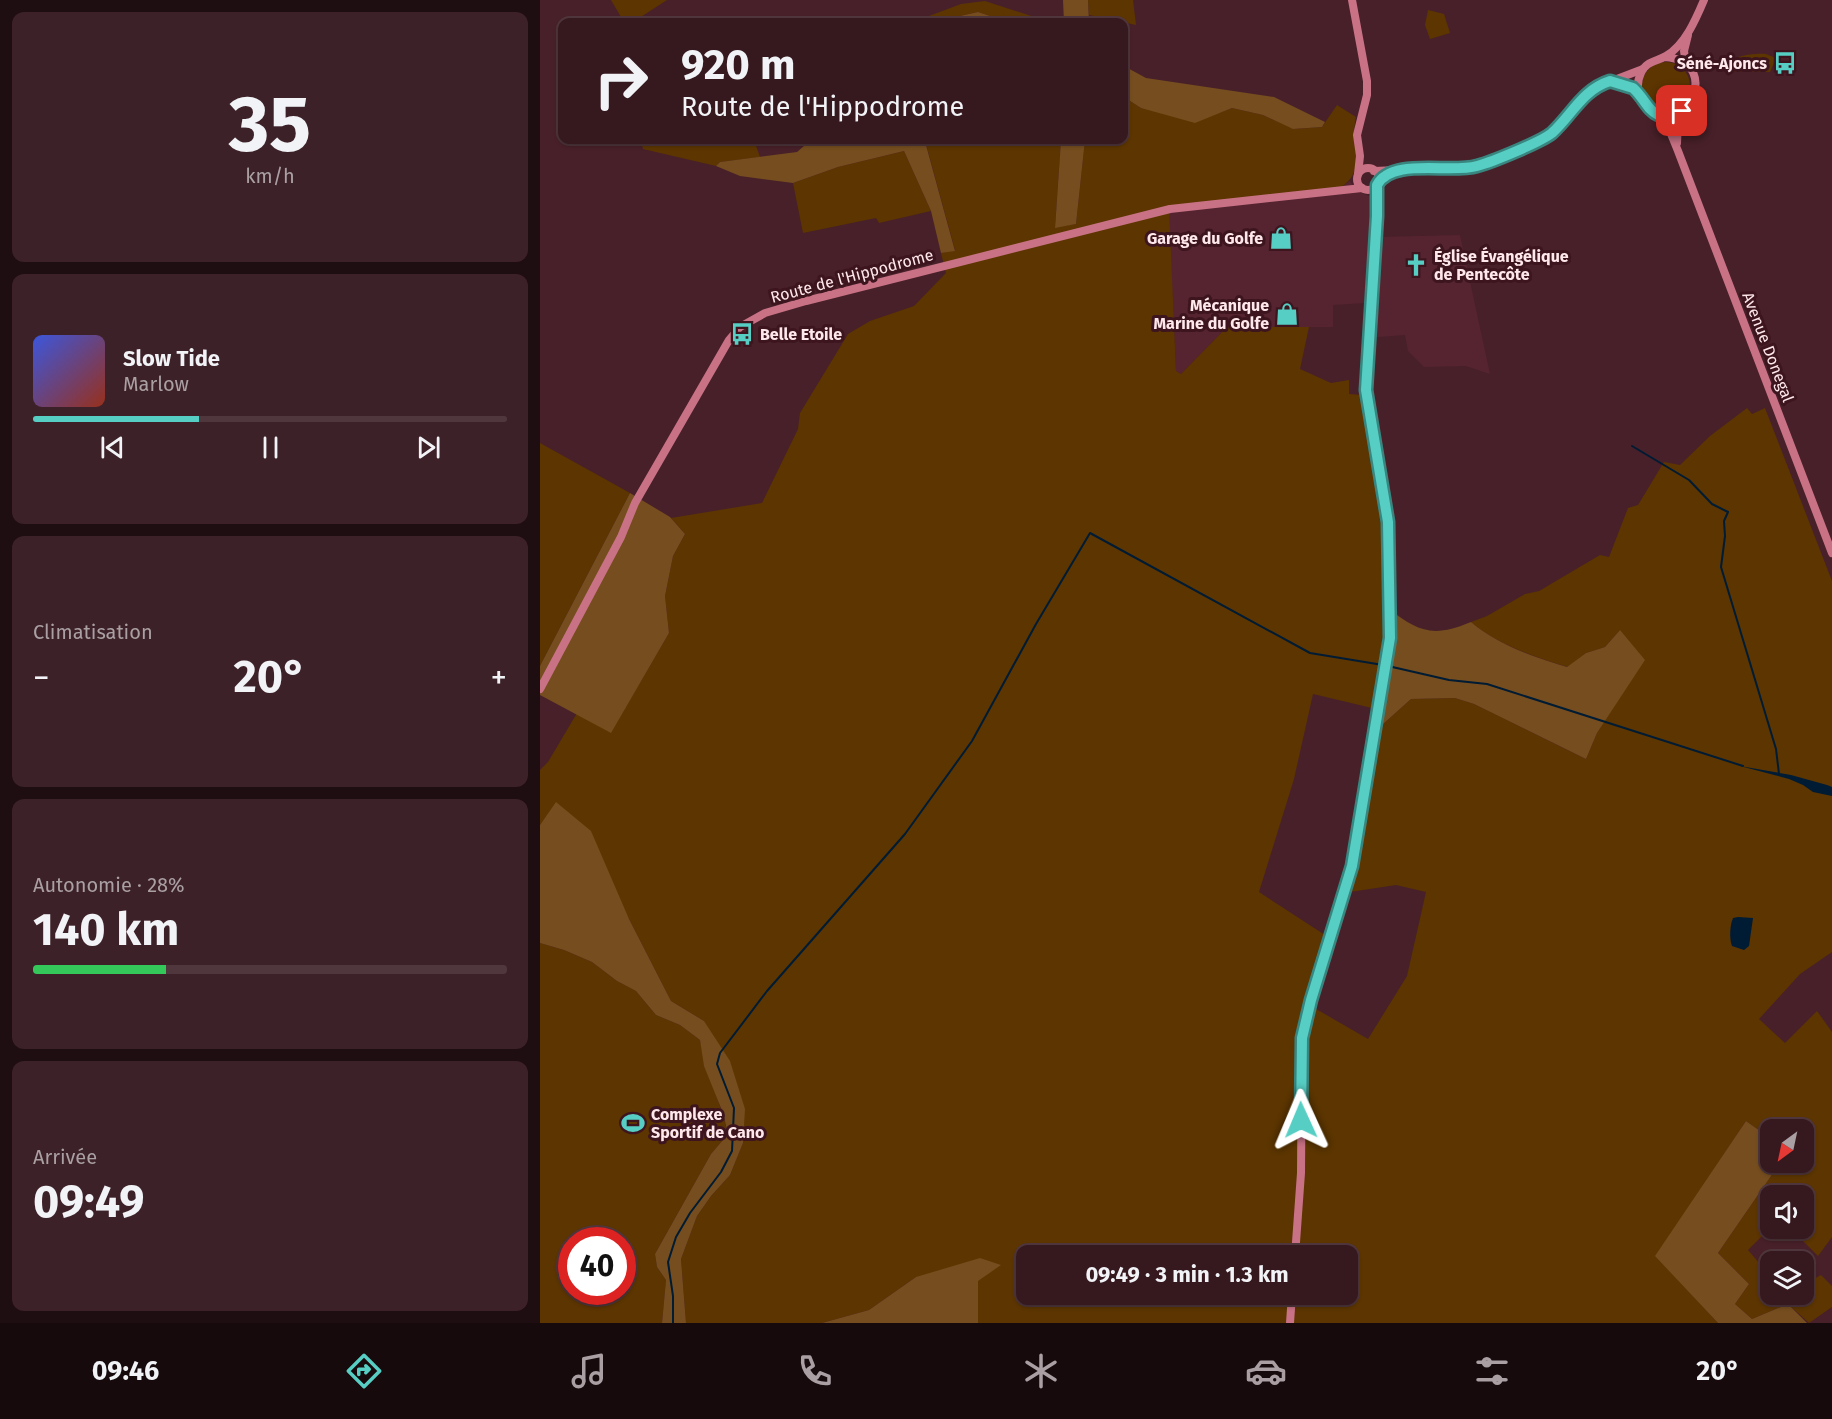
<!DOCTYPE html>
<html lang="fr">
<head>
<meta charset="utf-8">
<style>
	:root { --surface:#36181f; --page:#3d2128; --text:#f1f3f6; --muted:#aaa0a4; --line:#50373d; --accent:#56cec3 }
	body { margin:0; font-family:"Fira Sans",sans-serif; background:var(--page); color:var(--text); height:100vh; display:flex; flex-direction:column; font-size:22px; white-space:nowrap }
	* { box-sizing:border-box; margin:0 }
	p { font-size:20px; color:var(--muted) }
	.icon { flex:none; width:33px; height:33px; fill:none; stroke:currentColor; stroke-width:2; stroke-linecap:round; stroke-linejoin:round }
	.map { position:relative; flex:1; overflow:hidden }
	.drawer { display:flex; flex-direction:column; gap:12px; padding:12px; background:#1e0d11; width:540px }
	.drawer>* { flex:none }
	.hud { position:absolute; left:18px; top:18px; width:570px; height:126px; border-radius:12px; box-shadow:0 2px 4px #0004,0 0 0 2px var(--line); background:#36181f; color:var(--text); overflow:hidden }
	.needle { width:39px; rotate:213deg }
	.buttons { position:absolute; left:1220px; top:1119px; display:grid; gap:12px }
	.buttons a { display:grid; place-items:center; width:54px; height:54px; border-radius:12px; background:var(--surface); box-shadow:0 2px 4px #0004,0 0 0 2px var(--line); font-size:30px }
	.speed { position:absolute; left:18px; top:1227px; display:flex; gap:12px; font-size:30px; font-weight:700; text-align:center }
	.speed>* { display:grid; place-content:center; width:78px; height:78px; border-radius:50%; background:var(--surface); box-shadow:0 2px 4px #0004,0 0 0 2px var(--line); line-height:1 }
	.speed .limit { border:9px solid #d22; background:#fff; color:#111 }
	.pin { position:absolute; display:grid; place-items:center; width:51px; height:51px; color:#fff; margin:-26px; border-radius:12px; box-shadow:0 3px 9px #0006 }
	.me { position:absolute; width:66px; margin:-33px; rotate:359deg; stroke-linejoin:round; filter:drop-shadow(0 0 4px #0008) }
	.turn { display:flex; align-items:center; gap:21px; height:126px; padding:0 24px; font-size:27px }
	.turn .icon { width:78px; height:78px; stroke-width:2.5 }
	.turn b { display:block; font-size:42px; line-height:51px }
	.big { font-size:45px; font-weight:700; line-height:1.1 }
	.drawer .widget { flex:1; display:flex; flex-direction:column; justify-content:center; gap:9px; min-width:0; padding:0 21px; border-radius:12px; background:var(--page) }
	.drawer .dial { align-items:center; gap:0 }
	.dial b { font-size:78px; line-height:1 }
	.song { display:flex; align-items:center; gap:18px }
	.cover { width:72px; height:72px; border-radius:9px; background:linear-gradient(135deg,hsl(230 70% 55%),hsl(10 70% 35%)) }
	.played { height:6px; border-radius:3px; background:linear-gradient(90deg,var(--accent) 35%,var(--line) 35%) }
	.keys { display:flex; justify-content:space-around; direction:ltr }
	.heat { display:flex; justify-content:space-between; align-items:center; font-size:33px; direction:ltr }
	.charge { height:9px; border-radius:4px; background:linear-gradient(90deg,#34c759 28%,var(--line) 0) }
	.trip { position:absolute; left:476px; top:1245px; width:342px; height:60px; border-radius:12px; background:var(--surface); box-shadow:0 2px 4px #0004,0 0 0 2px var(--line); font-weight:700; line-height:60px; text-align:center }
	.dock { display:flex; height:96px; justify-content:space-around; align-items:center; background:#160a0c; color:var(--muted) }
	.dock .icon { width:42px; height:42px }
	.dock .selected { color:var(--accent) }
	.dock b { font-size:27px; color:var(--text) }
	main { display:flex; flex:1; min-height:0 }
	.map>svg:first-child { display:block }
</style>
</head>
<body>
<main>
<section class="drawer">
<div class="widget dial"><b>35</b><p>km/h</p></div>
<div class="widget">
<div class="song"><i class="cover"></i><div><b>Slow Tide</b><p>Marlow</p></div></div>
<div class="played"></div>
<div class="keys"><svg class="icon" aria-label="previous" viewBox="0 0 24 24"><path d="M18 5L8 12l10 7zM5 5v14"/></svg><svg class="icon" aria-label="pause" viewBox="0 0 24 24"><path d="M8 5v14M16 5v14"/></svg><svg class="icon" aria-label="next" viewBox="0 0 24 24"><path d="M6 5l10 7-10 7zM19 5v14"/></svg></div>
</div>
<div class="widget"><p>Climatisation</p>
<div class="heat"><a>−</a><b class="big">20°</b><a>+</a></div>
</div>
<div class="widget"><p>Autonomie · 28%</p><b class="big">140 km</b><div class="charge"></div></div>
<div class="widget"><p>Arrivée</p><b class="big">09:49</b></div>
</section>
<div class="map">
<svg width="1292" height="1323" viewBox="0 0 1292 1323">
	<rect width="100%" height="100%" fill="#482029"/>
	<path fill="#552430" d="M810 181 817 191 839 200V237L920 235 950 374 926 366 884 367 868 351 865 335 825 338 826 303 793 305V327H720L718 317 704 320 687 327 641 374 636 371 628 206 800 188Z"/>
	<g fill="#5c3500" fill-rule="evenodd">
		<path d="M71 0H127L93 22H84Z"/>
		<path d="M548 0H593L596 25 549 15Z"/>
		<path d="M445 1 510 22H468L438 12 393 22H373L421 4Z"/>
		<path d="M888 10 904 14 910 33 890 39 885 25Z"/>
		<path d="M1226 54 1236 58 1230 72 1180 71 1177 69C1187 57 1211 53 1226 54Z"/>
		<circle cx="1126" cy="86" r="24"/>
		<path d="M584 97 601 108 679 113 692 108 723 115 754 129 782 127 797 105 816 117C809 149 829 168 800 188L629 206 636 371 641 374 687 327 718 316 720 327H769L760 369 791 383 809 380V394L823 395 828 440 843 516 846 593 843 644 832 708 773 694 754 779 719 892 785 935 764 1002 828 1039 867 976 886 892 856 885 810 892 842 725 871 699 915 698 934 704 1046 759 1057 733 1077 700 1080 630 1065 647 1046 653 1028 667C994 657 958 645 931 622L947 616 985 594 999 591 1060 555 1069 557 1088 508 1098 505 1124 462 1140 465 1170 436 1207 408 1212 414 1225 408 1292 581V952L1260 974 1219 1019 1245 1043 1277 1011 1292 1032V1237L1278 1256 1251 1229 1263 1228V1196H1230V1228L1208 1250 1226 1271 1230 1294 1234 1295 1239 1299 1247 1295 1263 1294V1285L1281 1275 1292 1286V1307L1269 1323 1248 1304 1212 1319 1195 1304 1209 1284 1178 1253 1240 1163 1263 1162V1130H1230V1138L1206 1121 1116 1256 1178 1323H438V1281L376 1277 329 1310 282 1323H146L141 1259 157 1216 171 1196 190 1175 203 1143 164 1021 131 1001 89 919 16 803 0 825V770L8 762 37 713 71 732 129 633 125 596 133 556 145 534 131 518 222 503 258 429 260 413 308 334 330 321 374 306 406 273 401 253 415 250 386 144 412 140H521L515 227 536 224 545 140H584ZM486 1256H807V1294H486Z"/>
		<path d="M101 140H214L220 157 180 162 176 166 103 149Z"/>
		<path d="M364 151 391 211 339 223 336 218 263 233 253 183 298 167Z"/>
		<path d="M0 443 90 493 0 666Z"/>
		<path d="M0 943 24 950 52 962 77 981 96 991 116 1015 140 1025 160 1040C166 1073 181 1102 188 1134L171 1154 115 1254 117 1267 126 1280 122 1323H0ZM32 1240H82V1292H32Z"/>
	</g>
	<g fill="#754d1e">
		<path d="M523 0H548L549 22H524Z"/>
		<path d="M438 12 468 22H393Z"/>
		<path d="M584 66 606 78 734 97 785 122 782 127 753 129 723 115 692 108 655 123 601 108 584 97Z"/>
		<path d="M271 140H412L386 145 415 251 401 253 391 211 364 151 298 167 253 183 200 176 176 166 180 162 257 152Z"/>
		<path d="M521 140H545L536 224 515 228Z"/>
		<path d="M90 493 130 517 145 534 133 556 125 596 129 633 71 733 0 695V666Z"/>
		<path d="M846 607C879 632 892 638 931 622 958 645 994 657 1027 667L1046 653 1065 647 1080 630 1105 660 1057 733 1046 759 934 704 915 698 871 699 842 725 844 712 832 708 843 644Z"/>
		<path d="M16 802 51 831 89 919 131 1001 164 1021 190 1061 205 1109 203 1143 190 1175 171 1196 157 1216 141 1259 146 1323H122L126 1280 117 1267 115 1254 171 1154 188 1134 183 1113 164 1066 160 1040 140 1025 116 1015 96 991 77 981 52 962 24 950 0 943V825Z"/>
		<path d="M1206 1121 1230 1138V1162L1240 1163 1178 1253 1209 1284 1195 1304 1212 1319 1248 1304 1267 1323H1178L1115 1256Z"/>
		<path d="M440 1258 461 1265 438 1281V1323H282L329 1310 376 1277Z"/>
	</g>
	<g fill="#001b34">
		<path d="M1200 766 1251 775 1287 785 1292 787V796L1273 792 1263 785 1249 779Z"/>
		<path d="M1198 917 1213 918 1209 946 1204 950 1192 946C1189 938 1190 925 1193 918Z"/>
	</g>
	<g fill="none" stroke-linecap="round" stroke-linejoin="round">
		<g stroke="#001b34" stroke-width="2">
			<path d="M1092 446 1149 480 1172 504 1188 512 1184 521 1185 536 1181 567 1236 749 1239 774"/>
			<path d="M848 666 909 680 947 684 1203 766"/>
			<path d="M133 1323V1296L128 1262 136 1237 150 1213 181 1172 192 1151 194 1108 177 1064 180 1053 227 991 365 834 432 741 496 624 550 533 770 653 843 665"/>
		</g>
		<g stroke="#c97285" stroke-width="8">
			<path d="M812 0 827 81V95L817 135 820 156 818 174"/>
			<path d="M1125 57C1189 63 1137 148 1104 104 1097 95 1096 83 1101 73 1106 61 1116 62 1126 56 1145 45 1156 19 1164 0"/>
			<path d="M1146 64 1144 51 1148 35"/>
			<path d="M1071 82 1088 85 1098 93"/>
			<path d="M1115 113 1129 129 1138 151 1292 553"/>
			<path d="M1137 143 1138 122 1142 111"/>
			<circle cx="828" cy="179" r="11"/>
			<path d="M834 171 932 167 963 157 1010 134 1046 94 1056 87 1103 69"/>
			<path d="M0 689 81 537 95 503 189 340 200 327 225 313 266 301 630 209 822 188"/>
			<path d="M755 1256 761 1173 762 1038 771 1000 812 866 850 638 848 522 826 390 837 216V185"/>
			<path d="M750 1323 752 1294"/>
		</g>
	</g>
	<g fill="none" stroke-linecap="round" stroke-linejoin="round">
		<g stroke="#38867f" stroke-width="15">
			<path id="route" d="M761 1120 762 1038 771 1000 812 866 850 638 848 522 826 390 837 216V185C852 157 910 174 937 166 952 162 1001 142 1012 133 1032 115 1042 90 1070 81L1093 88C1110 103 1110 126 1142 111"/>
		</g>
		<use href="#route" stroke="#56cec3" stroke-width="10"/>
	</g>
	<defs>
		<g id="bus-bare" transform="scale(1.8)"><path d="M-5-6H5V4H4V6H2V4H-2V6H-4V4H-5ZM-3.5-4V0h7V-4ZM-3.5 1.2v1.5H-2V1.2ZM2 1.2v1.5H3.5V1.2Z" fill="#56cec3" stroke="#3d151f" stroke-width="2.5" paint-order="stroke"/></g>
		<g id="shop-bare" transform="scale(1.8)"><path d="M-5-2.5h2.3a2.7 3.5 0 0 1 5.4 0H5L5.5 6h-11ZM-1.5-2.5h3a1.5 2.3 0 0 0-3 0Z" fill="#56cec3" stroke="#3d151f" stroke-width="2.5" paint-order="stroke"/></g>
		<g id="church-bare" transform="scale(1.8)"><path d="M-1.2-6h2.4v3.5h3.3v2.4h-3.3V6h-2.4V-.1h-3.3v-2.4h3.3Z" fill="#56cec3" stroke="#3d151f" stroke-width="2.5" paint-order="stroke"/></g>
		<g id="stadium-bare" transform="scale(1.8)"><path d="M0-5a6.5 5 0 1 0 0 10a6.5 5 0 1 0 0-10ZM-3.5-1.8h7v3.6h-7Z" fill="#56cec3" stroke="#3d151f" stroke-width="2.5" paint-order="stroke"/></g>
	</defs>
	<g fill-rule="evenodd">
		<use href="#bus-bare" x="1245" y="63"/>
		<use href="#shop-bare" x="741" y="238"/>
		<use href="#church-bare" x="876" y="265"/>
		<use href="#shop-bare" x="747" y="314"/>
		<use href="#bus-bare" x="202" y="334"/>
		<use href="#stadium-bare" x="93" y="1123"/>
	</g>
	<g text-anchor="middle" dominant-baseline="central" stroke-width="6" stroke-linejoin="round" paint-order="stroke">
		<g font-size="16" font-weight="bold" fill="#ffe8ec" stroke="#3d151f" text-anchor="end">
			<text x="1227" y="63">Séné-Ajoncs</text>
			<text x="723" y="238">Garage du Golfe</text>
			<text x="894" y="256" text-anchor="start">Église Évangélique<tspan x="894" dy="18">de Pentecôte</tspan></text>
			<text x="729" y="305">Mécanique<tspan x="729" dy="18">Marine du Golfe</tspan></text>
			<text x="220" y="334" text-anchor="start">Belle Etoile</text>
			<text x="111" y="1114" text-anchor="start">Complexe<tspan x="111" dy="18">Sportif de Cano</tspan></text>
		</g>
		<g font-size="16" fill="#ffe8ec" stroke="#3d151f">
			<text transform="translate(312 276) rotate(-15)">Route de l'Hippodrome</text>
			<text transform="translate(1228 347) rotate(69)">Avenue Donegal</text>
		</g>
	</g>
</svg>
<div class="buttons">
<a><svg class="needle" viewBox="-14 -14 28 28"><path d="M0-13l5 13h-10z" fill="#e53935"/><path d="M0 13l5-13h-10z" fill="#aaa0a4"/></svg></a>
<a><svg class="icon" aria-label="sound" viewBox="0 0 24 24"><path d="M4 9h4l5-4v14l-5-4H4zM17 9q2 3 0 6"/></svg></a>
<a><svg class="icon" aria-label="layers" viewBox="0 0 24 24"><path d="M12 4l9 5-9 5-9-5zM3 14l9 5 9-5"/></svg></a>
</div>
<div class="speed"><div class="limit">40</div></div>
<div class="pin" style="left:1142px;top:111px;background:#d93025"><svg class="icon" aria-label="arrive" viewBox="0 0 24 24"><path d="M6 21V4h12l-3 4 3 4H6"/></svg></div>
<svg class="me" style="left:761px;top:1120px" viewBox="-20 -20 40 40"><path d="M0-17L14 15 0 8-14 15z" fill="#56cec3" stroke="#fff" stroke-width="4"/></svg>
<div class="trip">09:49 · 3 min · 1.3 km</div>
<div class="hud">
<div class="turn"><svg class="icon" aria-label="right" viewBox="0 0 24 24"><path d="M7 20v-9h11M14 6l5 5-5 5"/></svg><div><b>920 m</b>Route de l'Hippodrome</div></div>
</div>
</div>
</main>
<nav class="dock">
<b>09:46</b>
<svg class="icon selected" aria-label="directions" viewBox="0 0 24 24"><path d="M12 3l9 9-9 9-9-9zM9 14v-3h6M13 9l2 2-2 2"/></svg>
<svg class="icon" aria-label="music" viewBox="0 0 24 24"><path d="M9 18V5l10-2v13"/><circle cx="6" cy="18" r="3"/><circle cx="16" cy="16" r="3"/></svg>
<svg class="icon" aria-label="phone" viewBox="0 0 24 24"><path d="M5 4h4l2 5-3 2q2 4 5 5l2-3 5 2v4C11 20 4 13 5 4z"/></svg>
<svg class="icon" aria-label="climate" viewBox="0 0 24 24"><path d="M12 3v18M4 7l16 10M4 17L20 7"/></svg>
<svg class="icon" aria-label="car" viewBox="0 0 24 24"><path d="M5 17H2v-5l4-1 3-4h7l3 4 3 1v5h-3M9 17h6M6 11h13"/><circle cx="7" cy="17" r="2"/><circle cx="17" cy="17" r="2"/></svg>
<svg class="icon" aria-label="filters" viewBox="0 0 24 24"><path d="M4 7h16M4 17h16"/><circle cx="9" cy="7" r="2"/><circle cx="15" cy="17" r="2"/></svg>
<b>20°</b>
</nav>
</body>
</html>
